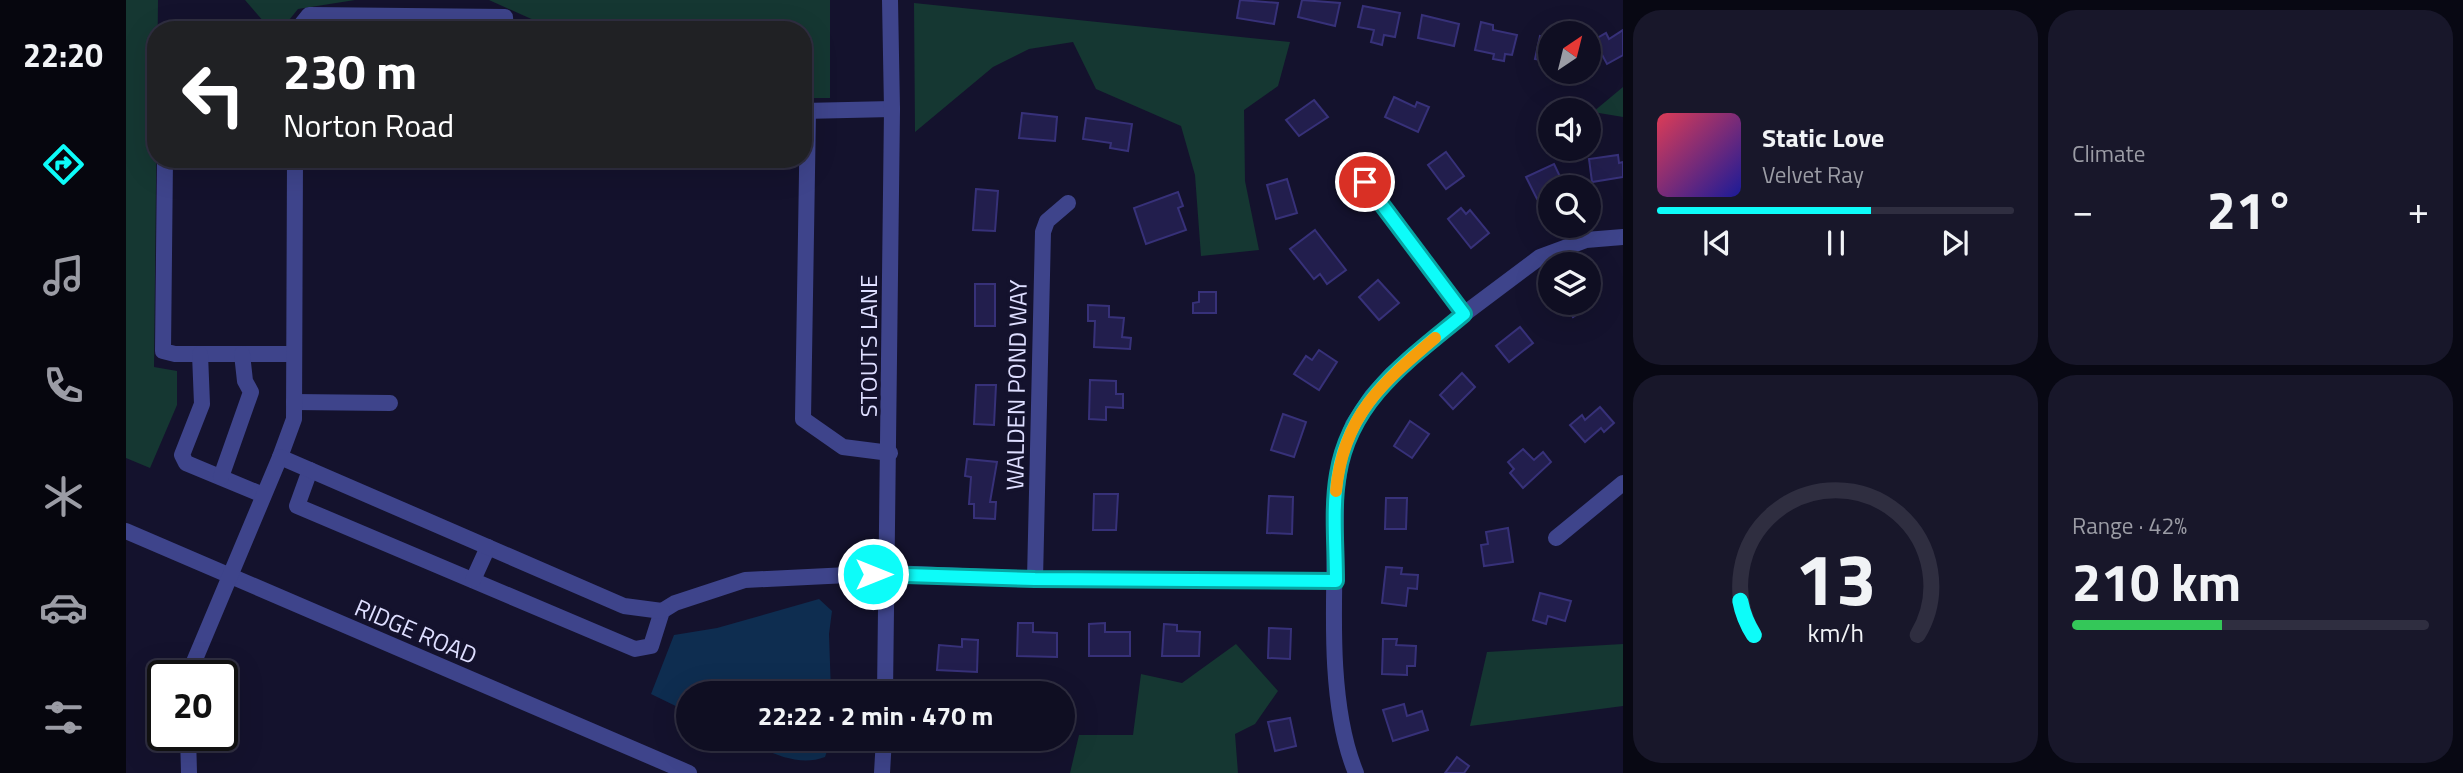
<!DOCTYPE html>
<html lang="en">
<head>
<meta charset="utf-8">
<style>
	:root { --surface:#0f0e22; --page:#18172a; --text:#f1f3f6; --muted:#9b9ca5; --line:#2f2e40; --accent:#0dfcf9 }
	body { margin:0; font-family:"Titillium Web",sans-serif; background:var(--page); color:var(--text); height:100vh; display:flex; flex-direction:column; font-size:26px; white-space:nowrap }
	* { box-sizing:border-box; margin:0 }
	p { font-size:23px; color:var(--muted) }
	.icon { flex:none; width:38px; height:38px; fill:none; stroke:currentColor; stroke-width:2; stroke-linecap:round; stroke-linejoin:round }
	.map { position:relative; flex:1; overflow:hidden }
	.drawer { display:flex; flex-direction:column; gap:10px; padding:10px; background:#080813; width:840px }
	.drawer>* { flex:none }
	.hud { position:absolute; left:21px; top:21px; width:665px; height:147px; border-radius:28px; box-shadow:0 7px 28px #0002,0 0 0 2px var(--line); background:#202124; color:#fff; overflow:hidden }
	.needle { width:46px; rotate:35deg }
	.tools { position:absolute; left:1412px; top:21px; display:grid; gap:14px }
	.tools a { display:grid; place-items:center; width:63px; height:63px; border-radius:50%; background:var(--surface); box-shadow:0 7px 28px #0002,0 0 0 2px var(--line); font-size:35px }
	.speed { position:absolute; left:21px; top:660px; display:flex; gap:14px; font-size:35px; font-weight:700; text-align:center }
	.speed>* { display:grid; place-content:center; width:91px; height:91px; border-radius:50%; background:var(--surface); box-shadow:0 7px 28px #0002,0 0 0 2px var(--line); line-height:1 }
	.speed .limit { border:4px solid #111; border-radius:10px; background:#fff; color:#111 }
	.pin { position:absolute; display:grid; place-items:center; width:60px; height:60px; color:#fff; margin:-30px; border:4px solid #fff; border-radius:50%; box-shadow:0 2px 7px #0007 }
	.me { position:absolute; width:77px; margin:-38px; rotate:90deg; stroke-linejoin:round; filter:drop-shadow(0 0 5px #0008) }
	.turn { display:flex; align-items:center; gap:24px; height:147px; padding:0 21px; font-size:32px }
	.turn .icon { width:91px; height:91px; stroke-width:2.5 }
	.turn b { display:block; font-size:49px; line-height:60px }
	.big { font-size:52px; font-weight:700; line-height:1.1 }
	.drawer .widget { flex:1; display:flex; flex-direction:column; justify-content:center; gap:10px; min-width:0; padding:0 24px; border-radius:28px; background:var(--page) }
	.drawer .dial { align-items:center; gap:0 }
	.dial svg { height:182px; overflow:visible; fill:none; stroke:var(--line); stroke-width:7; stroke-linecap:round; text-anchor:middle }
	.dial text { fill:var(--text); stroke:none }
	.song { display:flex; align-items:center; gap:21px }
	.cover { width:84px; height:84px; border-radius:10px; background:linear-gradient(135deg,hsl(350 70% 55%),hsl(240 70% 35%)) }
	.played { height:7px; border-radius:4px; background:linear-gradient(90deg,var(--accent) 60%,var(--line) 60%) }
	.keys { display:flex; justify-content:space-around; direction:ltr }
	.heat { display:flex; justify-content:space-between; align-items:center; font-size:38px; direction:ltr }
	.charge { height:10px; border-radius:5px; background:linear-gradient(90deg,#34c759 42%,var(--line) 0) }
	.drawer .tiles { flex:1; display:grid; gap:10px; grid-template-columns:repeat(2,1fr) }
	.trip { position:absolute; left:550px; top:681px; width:399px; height:70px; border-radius:35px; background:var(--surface); box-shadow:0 7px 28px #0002,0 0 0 2px var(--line); font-weight:700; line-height:70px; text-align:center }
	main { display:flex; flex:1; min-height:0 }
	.tabs { display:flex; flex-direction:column; width:126px; justify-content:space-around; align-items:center; background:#06060e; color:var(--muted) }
	.tabs .icon { width:49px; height:49px }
	.tabs .active { color:var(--accent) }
	.tabs b { font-size:32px; color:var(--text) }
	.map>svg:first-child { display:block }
</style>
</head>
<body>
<main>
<nav class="tabs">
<b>22:20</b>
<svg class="icon active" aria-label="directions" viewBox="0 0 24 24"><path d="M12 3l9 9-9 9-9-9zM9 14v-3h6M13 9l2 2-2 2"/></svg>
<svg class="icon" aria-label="music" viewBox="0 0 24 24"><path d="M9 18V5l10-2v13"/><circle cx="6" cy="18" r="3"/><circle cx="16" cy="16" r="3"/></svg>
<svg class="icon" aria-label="phone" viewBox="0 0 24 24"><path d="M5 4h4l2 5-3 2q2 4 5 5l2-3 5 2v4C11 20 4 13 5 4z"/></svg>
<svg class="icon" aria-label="climate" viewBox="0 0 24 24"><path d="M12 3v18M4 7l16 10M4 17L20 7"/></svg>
<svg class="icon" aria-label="car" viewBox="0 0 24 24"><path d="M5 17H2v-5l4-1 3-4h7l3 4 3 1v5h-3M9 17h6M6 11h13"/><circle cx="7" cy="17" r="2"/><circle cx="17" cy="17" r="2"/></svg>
<svg class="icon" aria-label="filters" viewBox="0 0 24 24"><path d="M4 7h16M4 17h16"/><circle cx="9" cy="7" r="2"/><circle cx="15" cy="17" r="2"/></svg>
</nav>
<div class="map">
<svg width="1497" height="773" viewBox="0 0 1497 773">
	<rect width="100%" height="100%" fill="#14122d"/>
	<g fill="#153732">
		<path d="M0 0H32L28 367 51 371V405L24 468 0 458Z"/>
		<path d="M119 0H229L172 9 155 30H145Z"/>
		<path d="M363 0H704V98H677V30H430Z"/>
		<path d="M788 3 1164 42 1152 86 1118 110 1119 181 1133 250 1075 256 1069 175 1055 126 970 89 947 42 903 49 867 67 789 132Z"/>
		<path d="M1497 87V117L1467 112Z"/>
		<path d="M1110 644 1152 691 1129 724 1109 734 1112 773H944L953 735H1007L1015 674 1056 683Z"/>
		<path d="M1497 644V706L1344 726 1361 652Z"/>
	</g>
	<g fill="#0e2d50">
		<path d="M693 599 706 611 703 634 705 693H562V712L525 694 548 635 591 628Z"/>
		<path d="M616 739H705L699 757C671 768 641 751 616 739Z"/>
	</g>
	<g fill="#221e4d" stroke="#373179" stroke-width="2">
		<path d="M1114 0 1152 3 1148 24 1111 18Z"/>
		<path d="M1176 0 1214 3 1209 26 1172 17Z"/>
		<path d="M1237 6 1274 13 1269 37 1258 35 1256 45 1245 42 1248 30 1232 27Z"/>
		<path d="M1296 15 1333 24 1328 46 1292 38Z"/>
		<path d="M1355 22 1367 25V30L1391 35 1386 55 1379 54 1378 61 1367 59 1368 54 1349 50Z"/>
		<path d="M1497 30V55L1481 64 1468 40 1480 33 1483 39Z"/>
		<path d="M1414 36 1424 38V62L1409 59Z"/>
		<path d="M1268 97 1289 107 1291 102 1303 107 1292 132 1259 117Z"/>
		<path d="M1188 100 1202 117 1173 136 1160 120Z"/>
		<path d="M896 113 931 117 929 141 893 138Z"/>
		<path d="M960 118 1006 124 1002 151 984 148 985 143 957 139Z"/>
		<path d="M1320 152 1338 176 1320 189 1302 165Z"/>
		<path d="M1492 155 1493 163 1497 162V177L1466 182 1463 159Z"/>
		<path d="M1428 164 1439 187H1424V192L1411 199 1400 177Z"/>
		<path d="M1161 179 1171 213 1150 219 1141 185Z"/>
		<path d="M850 189 872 191 869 231 847 230Z"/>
		<path d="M1052 192 1057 206 1052 208 1060 230 1020 244 1008 208Z"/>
		<path d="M1335 208 1340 214 1344 210 1363 233 1345 248 1322 219Z"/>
		<path d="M1189 230 1220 270 1201 284 1194 274 1188 279 1164 249Z"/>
		<path d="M1463 273 1475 290 1463 299Z"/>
		<path d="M1252 280 1273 303 1253 320 1233 297Z"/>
		<rect x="849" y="284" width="20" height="42"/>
		<path d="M1073 292H1090V313H1067V303L1073 302Z"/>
		<path d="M1438 303H1467L1447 317Z"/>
		<path d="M962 305 983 306V317L998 318 996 337 1005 338 1004 349 968 347 969 321H962Z"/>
		<path d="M1394 327 1407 343 1383 362 1370 346Z"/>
		<path d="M1193 350 1211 362 1193 390 1168 374 1180 356 1186 360Z"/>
		<path d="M1336 373 1349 387 1327 409 1314 395Z"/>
		<path d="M964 380 990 381V394H997V408L980 407V420L963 419Z"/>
		<path d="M850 385H870L868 425 848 424Z"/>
		<path d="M1474 407 1488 423 1478 432 1475 428 1459 442 1444 425 1456 415 1459 420Z"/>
		<path d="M1157 414 1180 422 1168 457 1145 450Z"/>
		<path d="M1284 421 1303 434 1286 458 1268 446Z"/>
		<path d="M1397 449 1408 460 1417 452 1425 462 1397 488 1384 473 1388 469 1382 462Z"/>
		<path d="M841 459 871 462 864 502H870L869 519 848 518V504H843L845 477 839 476Z"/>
		<path d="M968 494H992L990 530H967Z"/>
		<path d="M1143 496 1167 497 1166 534 1141 533Z"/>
		<path d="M1260 498H1281L1280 529H1259Z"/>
		<path d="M1382 528 1387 562 1358 566 1355 545 1362 544 1360 532Z"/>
		<path d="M1260 567 1276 568 1275 574 1292 575 1291 589 1282 588 1280 606 1256 603Z"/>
		<path d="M1414 593 1445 601 1439 621 1422 616 1420 624 1407 620Z"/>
		<path d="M892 623H907V632L931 633V657L891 656Z"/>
		<path d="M979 623V632H1004V656H963V624Z"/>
		<path d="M1038 624 1051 625V631L1074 632 1073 656H1036Z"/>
		<path d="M1143 628 1165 629 1164 659 1142 658Z"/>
		<path d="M836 639 852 640 851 672 811 670 813 645 836 647Z"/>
		<path d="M1257 639H1271L1270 645 1290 646 1289 666H1281V675L1256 674Z"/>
		<path d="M1278 704 1281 716 1296 711 1302 730 1267 741 1257 710Z"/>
		<path d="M1164 718 1170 746 1149 751 1142 722Z"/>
		<path d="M1331 757 1343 766 1338 773H1319Z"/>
	</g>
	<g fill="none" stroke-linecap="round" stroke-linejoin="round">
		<g stroke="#3e448b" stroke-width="16">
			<path d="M171 30 183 15 379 17 380 30"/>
			<path d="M677 111 766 109"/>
			<path d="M682 111 677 419 717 447 764 453"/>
			<path d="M39 159 37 351 49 354H168"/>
			<path d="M1239 182 1338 314"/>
			<path d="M74 354 76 404 56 455 60 463 137 495"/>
			<path d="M168 402 264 403"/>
			<path d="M154 457 168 419 169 159"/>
			<path d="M184 470 171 506 509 649 525 646 536 611 549 603 619 580 763 573 909 579 1210 581"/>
			<path d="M95 477 125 392 119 381 116 354"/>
			<path d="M0 531 563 773"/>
			<path d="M1430 538 1497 483"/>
			<path d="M909 579 917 232 921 221 942 203"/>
			<path d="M347 580 362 547"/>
			<path d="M62 676 154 457 498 606 536 611"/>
			<path d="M759 693 766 109 764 0"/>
			<path d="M62 735 63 773"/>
			<path d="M756 773 758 738"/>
			<path d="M1230 773C1198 696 1210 578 1210 493L1215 458 1227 425 1246 396 1266 374 1338 314 1414 257 1460 240 1497 237"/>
		</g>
	</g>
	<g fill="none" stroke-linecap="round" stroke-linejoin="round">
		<g stroke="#08a4a2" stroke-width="18">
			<path id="route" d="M747 574 909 579 1210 581C1210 546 1206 508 1212 474 1224 399 1284 359 1338 314L1239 182"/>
		</g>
		<use href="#route" stroke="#0dfcf9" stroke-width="12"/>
		<path stroke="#f59e0b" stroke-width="12" d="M1210 491C1217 416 1256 383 1309 338"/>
	</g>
	<g text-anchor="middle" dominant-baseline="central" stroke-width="7" stroke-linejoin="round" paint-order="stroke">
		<g font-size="24" fill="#dedeff" stroke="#14122d">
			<text transform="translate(742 346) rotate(-90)">STOUTS LANE</text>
			<text transform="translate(890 385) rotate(-89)">WALDEN POND WAY</text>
			<text transform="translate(290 631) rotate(23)">RIDGE ROAD</text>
		</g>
	</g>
</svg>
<div class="tools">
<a><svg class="needle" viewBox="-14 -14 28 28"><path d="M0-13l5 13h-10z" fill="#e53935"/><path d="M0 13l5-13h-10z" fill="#9b9ca5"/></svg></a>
<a><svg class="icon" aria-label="sound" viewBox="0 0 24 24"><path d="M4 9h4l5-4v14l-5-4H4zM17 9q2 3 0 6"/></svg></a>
<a><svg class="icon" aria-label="search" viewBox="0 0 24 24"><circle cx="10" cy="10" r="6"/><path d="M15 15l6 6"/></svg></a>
<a><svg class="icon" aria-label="layers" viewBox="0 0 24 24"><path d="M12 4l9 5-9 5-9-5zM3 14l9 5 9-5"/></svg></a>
</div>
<div class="speed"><div class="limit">20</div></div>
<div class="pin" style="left:1239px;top:182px;background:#d93025"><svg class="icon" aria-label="arrive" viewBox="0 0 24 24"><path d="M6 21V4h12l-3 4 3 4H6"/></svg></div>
<svg class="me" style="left:747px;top:574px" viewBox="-20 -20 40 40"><circle r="17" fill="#0dfcf9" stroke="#fff" stroke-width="3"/><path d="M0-11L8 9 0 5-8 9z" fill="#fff"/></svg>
<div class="trip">22:22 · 2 min · 470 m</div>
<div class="hud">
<div class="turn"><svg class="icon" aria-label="left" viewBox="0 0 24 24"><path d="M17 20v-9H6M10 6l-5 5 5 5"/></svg><div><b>230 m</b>Norton Road</div></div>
</div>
</div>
<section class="drawer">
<div class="tiles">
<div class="widget">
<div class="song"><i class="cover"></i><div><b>Static Love</b><p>Velvet Ray</p></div></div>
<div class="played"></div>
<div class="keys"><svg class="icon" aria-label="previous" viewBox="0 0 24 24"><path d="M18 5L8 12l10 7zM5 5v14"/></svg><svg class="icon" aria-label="pause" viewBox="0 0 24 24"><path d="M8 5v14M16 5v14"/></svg><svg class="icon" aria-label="next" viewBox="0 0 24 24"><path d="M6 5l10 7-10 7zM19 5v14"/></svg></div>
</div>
<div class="widget"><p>Climate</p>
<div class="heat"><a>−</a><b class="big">21°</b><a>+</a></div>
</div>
<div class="widget dial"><svg viewBox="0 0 100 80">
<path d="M14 69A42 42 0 1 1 86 69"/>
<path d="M14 69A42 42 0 0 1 8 54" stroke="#0dfcf9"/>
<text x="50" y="56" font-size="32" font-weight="700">13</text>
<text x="50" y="72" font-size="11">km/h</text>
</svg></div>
<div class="widget"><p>Range · 42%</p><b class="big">210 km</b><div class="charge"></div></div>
</div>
</section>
</main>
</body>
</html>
